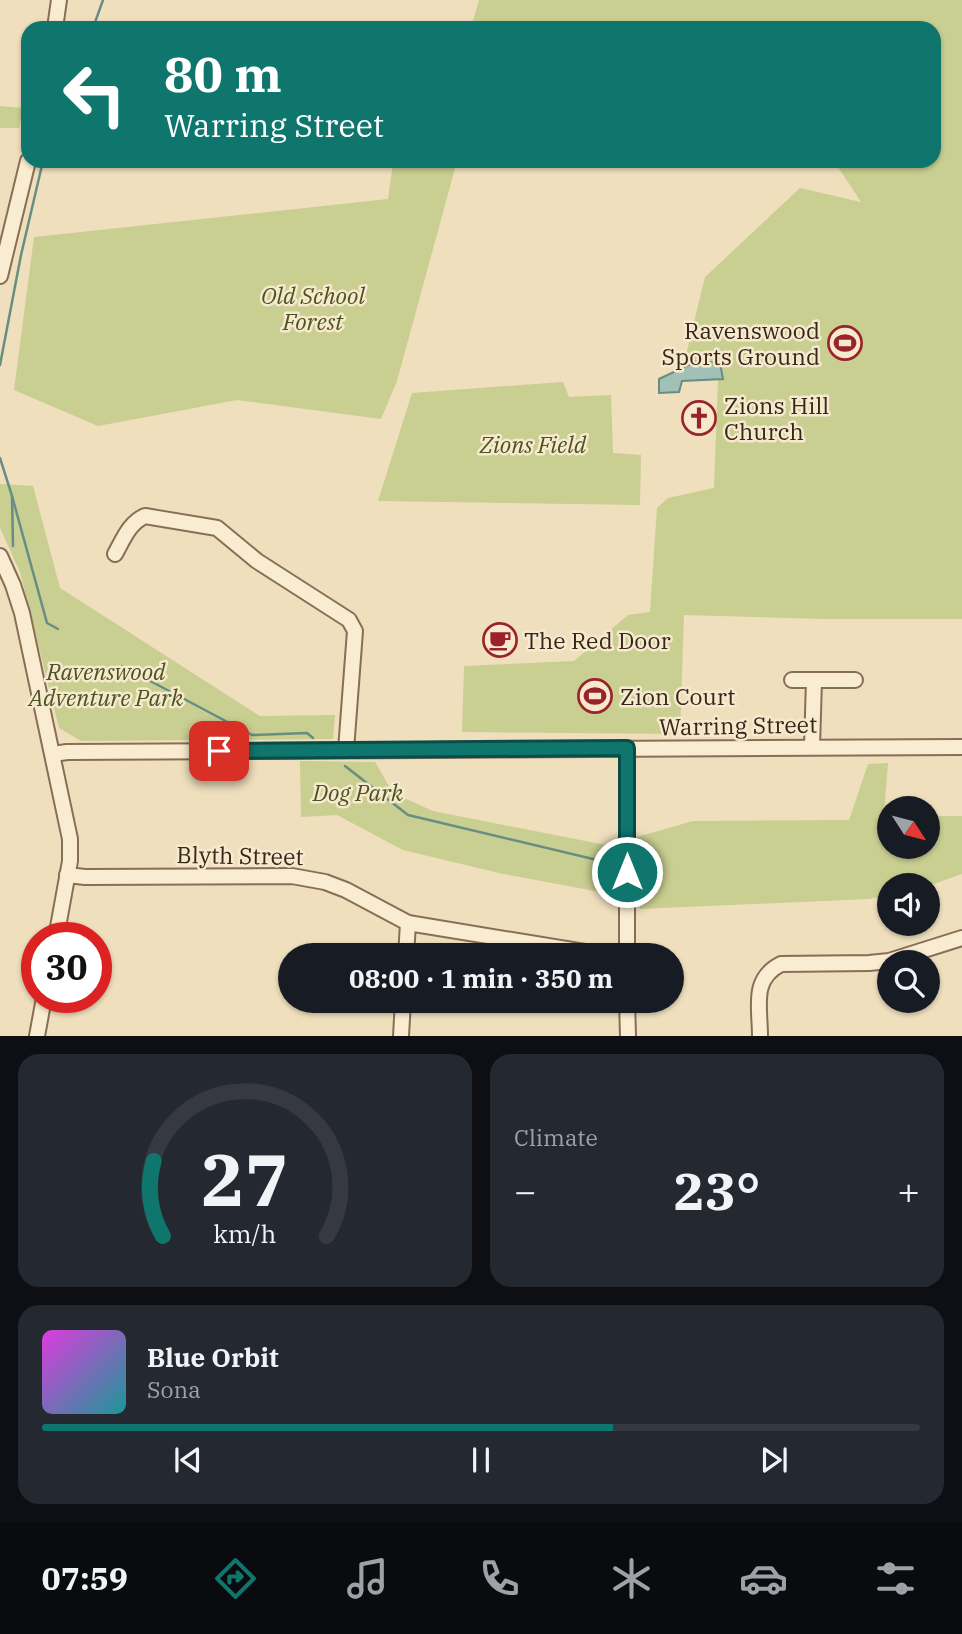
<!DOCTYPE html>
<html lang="en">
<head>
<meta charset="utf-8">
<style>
	:root { --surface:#171b24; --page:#242831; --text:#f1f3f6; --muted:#9ea1a6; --line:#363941; --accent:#0f766e }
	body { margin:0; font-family:"IBM Plex Serif",serif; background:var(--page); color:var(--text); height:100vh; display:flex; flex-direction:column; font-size:26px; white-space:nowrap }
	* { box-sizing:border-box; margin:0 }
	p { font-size:23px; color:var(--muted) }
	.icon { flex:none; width:38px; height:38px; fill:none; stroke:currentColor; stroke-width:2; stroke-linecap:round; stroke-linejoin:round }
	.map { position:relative; height:1036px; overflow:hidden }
	.drawer { display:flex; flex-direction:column; gap:18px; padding:18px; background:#0d0f14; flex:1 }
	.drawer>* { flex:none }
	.hud { position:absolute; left:21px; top:21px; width:920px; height:147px; border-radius:21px; box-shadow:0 2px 5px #0004; background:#0f766e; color:#fff; overflow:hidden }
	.needle { width:46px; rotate:126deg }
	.fabs { position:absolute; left:877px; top:796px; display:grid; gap:14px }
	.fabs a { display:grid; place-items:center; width:63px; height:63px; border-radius:50%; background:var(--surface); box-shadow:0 2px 5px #0004; font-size:35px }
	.speed { position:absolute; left:21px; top:922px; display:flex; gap:14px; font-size:35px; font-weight:700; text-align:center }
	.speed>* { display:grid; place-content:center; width:91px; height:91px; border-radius:50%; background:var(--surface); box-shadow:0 2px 5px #0004; line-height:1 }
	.speed .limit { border:10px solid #d22; background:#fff; color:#111 }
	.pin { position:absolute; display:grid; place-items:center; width:60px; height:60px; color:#fff; margin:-30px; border-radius:14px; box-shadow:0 4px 10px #0006 }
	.me { position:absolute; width:77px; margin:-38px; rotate:0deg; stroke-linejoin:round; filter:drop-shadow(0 0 5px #0008) }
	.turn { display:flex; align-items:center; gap:24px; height:147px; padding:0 28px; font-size:32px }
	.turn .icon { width:91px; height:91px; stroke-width:2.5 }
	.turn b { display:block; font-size:49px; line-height:60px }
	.big { font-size:52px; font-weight:800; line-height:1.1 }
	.drawer .tile { flex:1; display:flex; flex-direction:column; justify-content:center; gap:10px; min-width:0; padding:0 24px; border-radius:21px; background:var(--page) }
	.drawer .dial { align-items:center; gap:0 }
	.dial svg { height:182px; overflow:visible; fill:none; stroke:var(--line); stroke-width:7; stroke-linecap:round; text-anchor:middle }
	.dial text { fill:var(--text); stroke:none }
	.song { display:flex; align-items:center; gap:21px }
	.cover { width:84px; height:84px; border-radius:10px; background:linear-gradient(135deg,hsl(300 70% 55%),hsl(180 70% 35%)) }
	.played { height:7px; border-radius:4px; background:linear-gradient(90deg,var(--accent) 65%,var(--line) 65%) }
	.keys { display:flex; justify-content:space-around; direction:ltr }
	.heat { display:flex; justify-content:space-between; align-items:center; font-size:38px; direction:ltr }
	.drawer .tiles { flex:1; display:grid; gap:18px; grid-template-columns:1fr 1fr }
	.tile:last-child { grid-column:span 2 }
	.trip { position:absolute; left:278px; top:943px; width:406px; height:70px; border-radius:35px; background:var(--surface); box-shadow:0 2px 5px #0004; font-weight:800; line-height:70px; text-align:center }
	.menu { display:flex; height:112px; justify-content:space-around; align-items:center; background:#090b0e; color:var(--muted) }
	.menu .icon { width:49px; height:49px }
	.menu .current { color:var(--accent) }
	.menu b { font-size:32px; color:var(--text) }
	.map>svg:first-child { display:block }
</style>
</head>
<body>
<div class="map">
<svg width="962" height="1036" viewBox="0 0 962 1036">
	<rect width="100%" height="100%" fill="#efdfbd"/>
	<g fill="#c9ce91">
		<path d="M479 0H962V619H822L684 615 680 734 462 732 464 666 574 661 628 615 650 612 657 508 668 498 714 488 718 380 685 359 705 277 800 188 861 202 834 161H934V28H471Z"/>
		<path d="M0 106 23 108 19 128H0Z"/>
		<path d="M390 161H457L397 381 381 419 237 400 98 426 14 390 34 237 388 199 393 163Z"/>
		<path d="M563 382 569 397 611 395 613 453 641 455 640 505 378 501 412 393Z"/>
		<path d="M0 484 33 486 60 588 260 716 335 715 333 739 81 741 59 728 20 572 0 528Z"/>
		<path d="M300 761 375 762 393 793 433 811 616 847V895L499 873 403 850 337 815 301 817Z"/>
		<path d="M888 763 884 815 889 816V847H928V816H962V874L928 886H889V895L869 899 640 909 637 837 693 821 849 820 868 764Z"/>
	</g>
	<path fill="#a1c1b6" stroke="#688e83" stroke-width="2" d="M697 361 720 363 723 379 682 381 679 392 659 393V379Z"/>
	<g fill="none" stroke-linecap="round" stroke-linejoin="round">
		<g stroke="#688e83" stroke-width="2.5">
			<path d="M93 28 103 0"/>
			<path d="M0 365 21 255 43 161"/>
			<path d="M0 458 12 496 13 546"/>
			<path d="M12 496 47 623 58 629"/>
			<path d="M122 666 252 735 307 733 313 738"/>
			<path d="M345 766 408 815 614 864"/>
		</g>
		<g stroke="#886e56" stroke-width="18">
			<g id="minor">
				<path d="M55 28 59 0"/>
				<path d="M0 276 28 161"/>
				<path d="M115 554C123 540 129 523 145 516L217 528 257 561 349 620 355 631 346 750"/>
				<path d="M0 556 13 585 22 613 70 839V861L56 938"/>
				<path d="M792 680H855"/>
				<path d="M812 747 814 680"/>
				<path d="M53 754 67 752 962 747"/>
				<path d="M67 875 85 877 292 876 325 882 346 890 408 923 609 956"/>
				<path d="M406 956 408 923"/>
				<path d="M627 956V748"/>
				<path d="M627 1001 628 1036"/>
				<path d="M37 1036 44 998"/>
				<path d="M401 1036 403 1001"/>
				<path d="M760 1036C760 1007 751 979 781 964L869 963 889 961 962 938"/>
			</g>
		</g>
		<use href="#minor" stroke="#faecd0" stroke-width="14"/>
	</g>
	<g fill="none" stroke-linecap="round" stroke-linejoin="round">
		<g stroke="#0a4d48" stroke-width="18">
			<path id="route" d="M219 751 627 748V872"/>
		</g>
		<use href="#route" stroke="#0f766e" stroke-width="12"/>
	</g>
	<defs>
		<g id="stadium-ring" transform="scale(1.75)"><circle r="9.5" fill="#f7e9cd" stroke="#992328" stroke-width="1.5"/><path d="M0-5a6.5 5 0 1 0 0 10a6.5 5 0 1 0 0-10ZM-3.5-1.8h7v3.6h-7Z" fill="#992328"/></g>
		<g id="church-ring" transform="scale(1.75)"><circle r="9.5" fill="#f7e9cd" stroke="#992328" stroke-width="1.5"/><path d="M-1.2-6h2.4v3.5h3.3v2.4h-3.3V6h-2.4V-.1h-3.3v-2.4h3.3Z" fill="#992328"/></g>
		<g id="cafe-ring" transform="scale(1.75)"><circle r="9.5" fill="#f7e9cd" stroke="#992328" stroke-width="1.5"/><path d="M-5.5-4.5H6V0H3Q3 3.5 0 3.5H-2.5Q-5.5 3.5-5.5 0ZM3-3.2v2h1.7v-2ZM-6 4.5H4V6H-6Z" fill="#992328"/></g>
	</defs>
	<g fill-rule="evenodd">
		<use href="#stadium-ring" x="845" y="343"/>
		<use href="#church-ring" x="699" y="418"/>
		<use href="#cafe-ring" x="500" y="640"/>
		<use href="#stadium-ring" x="595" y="696"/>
	</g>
	<g text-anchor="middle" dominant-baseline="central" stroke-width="5" stroke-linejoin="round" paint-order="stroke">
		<g font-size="23" font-style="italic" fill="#495421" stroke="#f7e9cd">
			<text x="313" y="295">Old School<tspan x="313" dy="26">Forest</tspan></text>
			<text x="533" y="444">Zions Field</text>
			<text x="106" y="671">Ravenswood<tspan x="106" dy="26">Adventure Park</tspan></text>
			<text x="358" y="792">Dog Park</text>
		</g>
		<g font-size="23" fill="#36271b" stroke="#f7e9cd" text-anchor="start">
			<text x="820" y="330" text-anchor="end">Ravenswood<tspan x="820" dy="26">Sports Ground</tspan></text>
			<text x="724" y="405">Zions Hill<tspan x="724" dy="26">Church</tspan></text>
			<text x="524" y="640">The Red Door</text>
			<text x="620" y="696">Zion Court</text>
		</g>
		<g font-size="23" fill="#36271b" stroke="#f7e9cd">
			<text transform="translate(738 725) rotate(-1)">Warring Street</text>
			<text transform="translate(240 855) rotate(1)">Blyth Street</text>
		</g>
	</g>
</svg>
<div class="fabs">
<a><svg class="needle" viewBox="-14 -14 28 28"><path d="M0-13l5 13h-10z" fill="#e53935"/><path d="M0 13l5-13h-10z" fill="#9ea1a6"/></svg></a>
<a><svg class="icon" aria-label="sound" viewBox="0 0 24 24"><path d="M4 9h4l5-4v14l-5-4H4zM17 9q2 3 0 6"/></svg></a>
<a><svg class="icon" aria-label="search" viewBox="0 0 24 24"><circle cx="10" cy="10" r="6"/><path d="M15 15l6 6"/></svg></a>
</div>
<div class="speed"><div class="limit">30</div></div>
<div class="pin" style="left:219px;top:751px;background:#d93025"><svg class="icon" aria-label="arrive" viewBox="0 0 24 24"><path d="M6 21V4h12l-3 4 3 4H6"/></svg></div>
<svg class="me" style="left:627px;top:872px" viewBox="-20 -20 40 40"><circle r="17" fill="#0f766e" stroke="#fff" stroke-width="3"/><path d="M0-11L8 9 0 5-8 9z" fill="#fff"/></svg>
<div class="trip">08:00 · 1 min · 350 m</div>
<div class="hud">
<div class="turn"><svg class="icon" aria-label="left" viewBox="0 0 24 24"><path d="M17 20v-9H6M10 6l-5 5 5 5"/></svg><div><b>80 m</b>Warring Street</div></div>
</div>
</div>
<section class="drawer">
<div class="tiles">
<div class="tile dial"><svg viewBox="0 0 100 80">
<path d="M14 69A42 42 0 1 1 86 69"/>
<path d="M14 69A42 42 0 0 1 10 36" stroke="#0f766e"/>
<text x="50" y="56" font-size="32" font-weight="700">27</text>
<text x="50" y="72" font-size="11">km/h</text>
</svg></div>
<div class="tile"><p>Climate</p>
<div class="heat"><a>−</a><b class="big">23°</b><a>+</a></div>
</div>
<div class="tile">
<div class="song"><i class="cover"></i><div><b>Blue Orbit</b><p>Sona</p></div></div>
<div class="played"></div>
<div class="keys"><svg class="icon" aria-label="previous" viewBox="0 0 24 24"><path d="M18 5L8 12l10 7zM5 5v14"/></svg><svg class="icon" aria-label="pause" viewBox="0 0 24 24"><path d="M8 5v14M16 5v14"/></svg><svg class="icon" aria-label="next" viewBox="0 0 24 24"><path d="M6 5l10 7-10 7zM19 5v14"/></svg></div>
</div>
</div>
</section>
<nav class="menu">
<b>07:59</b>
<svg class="icon current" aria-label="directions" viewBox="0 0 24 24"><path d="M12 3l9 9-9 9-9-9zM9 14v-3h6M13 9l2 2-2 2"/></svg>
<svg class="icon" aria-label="music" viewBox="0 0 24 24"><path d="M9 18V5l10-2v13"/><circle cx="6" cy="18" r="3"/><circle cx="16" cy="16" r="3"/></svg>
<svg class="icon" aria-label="phone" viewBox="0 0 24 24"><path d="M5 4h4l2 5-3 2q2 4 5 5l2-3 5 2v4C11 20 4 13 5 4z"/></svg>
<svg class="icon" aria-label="climate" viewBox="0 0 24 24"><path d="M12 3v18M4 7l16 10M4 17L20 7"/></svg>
<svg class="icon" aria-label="car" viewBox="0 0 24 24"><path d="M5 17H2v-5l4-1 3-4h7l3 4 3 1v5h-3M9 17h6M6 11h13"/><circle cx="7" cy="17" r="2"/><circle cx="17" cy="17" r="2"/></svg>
<svg class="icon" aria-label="filters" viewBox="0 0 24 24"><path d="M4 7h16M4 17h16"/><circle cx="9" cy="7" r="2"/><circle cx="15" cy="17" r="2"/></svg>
</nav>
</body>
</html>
